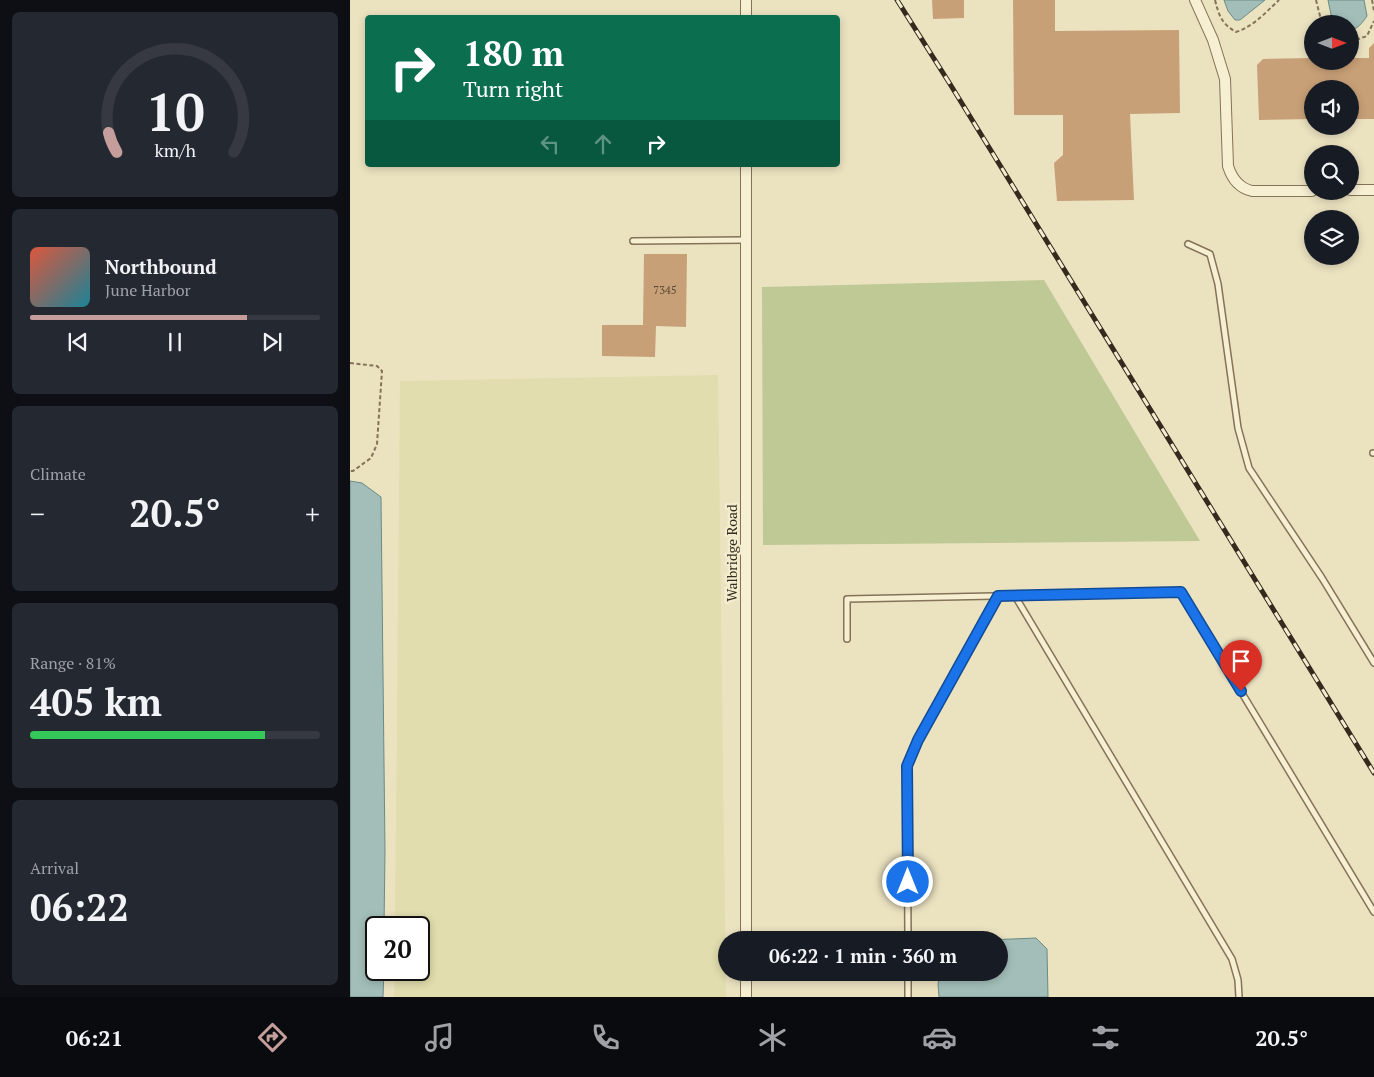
<!DOCTYPE html>
<html lang="en">
<head>
<meta charset="utf-8">
<style>
	:root { --surface:#171b24; --page:#242831; --text:#f1f3f6; --muted:#9ea1a6; --line:#363941; --accent:#c59d9b }
	body { margin:0; font-family:"PT Serif",serif; background:var(--page); color:var(--text); height:100vh; display:flex; flex-direction:column; font-size:19px; white-space:nowrap }
	* { box-sizing:border-box; margin:0 }
	p { font-size:16px; color:var(--muted) }
	.icon { flex:none; width:28px; height:28px; fill:none; stroke:currentColor; stroke-width:2; stroke-linecap:round; stroke-linejoin:round }
	.map { position:relative; flex:1; overflow:hidden }
	.drawer { display:flex; flex-direction:column; gap:12px; padding:12px; background:#0d0f14; width:350px }
	.drawer>* { flex:none }
	.banner { position:absolute; left:15px; top:15px; width:475px; height:152px; border-radius:5px; box-shadow:0 2px 8px #0003; background:#0b6e4f; color:#fff; overflow:hidden }
	.needle { width:32px; rotate:90deg }
	.tools { position:absolute; left:954px; top:15px; display:grid; gap:10px }
	.tools a { display:grid; place-items:center; width:55px; height:55px; border-radius:50%; background:var(--surface); box-shadow:0 2px 8px #0003; font-size:25px }
	.speed { position:absolute; left:15px; top:916px; display:flex; gap:10px; font-size:25px; font-weight:700; text-align:center }
	.speed>* { display:grid; place-content:center; width:65px; height:65px; border-radius:50%; background:var(--surface); box-shadow:0 2px 8px #0003; line-height:1 }
	.speed .limit { border:2px solid #111; border-radius:8px; background:#fff; color:#111 }
	.pin { position:absolute; display:grid; place-items:center; width:42px; height:42px; color:#fff; margin:-51px -21px; border-radius:50% 50% 50% 0; rotate:-45deg; box-shadow:0 0 5px #0007 }
	.pin .icon { rotate:45deg }
	.me { position:absolute; width:55px; margin:-28px; rotate:0deg; stroke-linejoin:round; filter:drop-shadow(0 0 4px #0008) }
	.turn { display:flex; align-items:center; gap:18px; height:105px; padding:0 15px; font-size:22px }
	.turn .icon { width:65px; height:65px; stroke-width:2.5 }
	.turn b { display:block; font-size:35px; line-height:42px }
	.lanes { display:flex; align-items:center; height:48px; padding:0 15px; background:#0003; justify-content:center; gap:25px; direction:ltr }
	.lanes .off { opacity:.35 }
	.big { font-size:38px; font-weight:700; line-height:1.1 }
	.drawer .card { flex:1; display:flex; flex-direction:column; justify-content:center; gap:8px; min-width:0; padding:0 18px; border-radius:8px; background:var(--page) }
	.drawer .dial { align-items:center; gap:0 }
	.dial svg { height:130px; overflow:visible; fill:none; stroke:var(--line); stroke-width:7; stroke-linecap:round; text-anchor:middle }
	.dial text { fill:var(--text); stroke:none }
	.song { display:flex; align-items:center; gap:15px }
	.cover { width:60px; height:60px; border-radius:8px; background:linear-gradient(135deg,hsl(10 70% 55%),hsl(190 70% 35%)) }
	.played { height:5px; border-radius:2px; background:linear-gradient(90deg,var(--accent) 75%,var(--line) 75%) }
	.keys { display:flex; justify-content:space-around; direction:ltr }
	.heat { display:flex; justify-content:space-between; align-items:center; font-size:28px; direction:ltr }
	.charge { height:8px; border-radius:4px; background:linear-gradient(90deg,#34c759 81%,var(--line) 0) }
	.trip { position:absolute; left:368px; top:931px; width:290px; height:50px; border-radius:25px; background:var(--surface); box-shadow:0 2px 8px #0003; font-weight:700; line-height:50px; text-align:center }
	.dock { display:flex; height:80px; justify-content:space-around; align-items:center; background:#090b0e; color:var(--muted) }
	.dock .icon { width:35px; height:35px }
	.dock .active { color:var(--accent) }
	.dock b { font-size:22px; color:var(--text) }
	main { display:flex; flex:1; min-height:0 }
	.map>svg:first-child { display:block }
</style>
</head>
<body>
<main>
<section class="drawer">
<div class="card dial"><svg viewBox="0 0 100 80">
<path d="M14 69A42 42 0 1 1 86 69"/>
<path d="M14 69A42 42 0 0 1 9 57" stroke="#c59d9b"/>
<text x="50" y="56" font-size="32" font-weight="700">10</text>
<text x="50" y="72" font-size="11">km/h</text>
</svg></div>
<div class="card">
<div class="song"><i class="cover"></i><div><b>Northbound</b><p>June Harbor</p></div></div>
<div class="played"></div>
<div class="keys"><svg class="icon" aria-label="previous" viewBox="0 0 24 24"><path d="M18 5L8 12l10 7zM5 5v14"/></svg><svg class="icon" aria-label="pause" viewBox="0 0 24 24"><path d="M8 5v14M16 5v14"/></svg><svg class="icon" aria-label="next" viewBox="0 0 24 24"><path d="M6 5l10 7-10 7zM19 5v14"/></svg></div>
</div>
<div class="card"><p>Climate</p>
<div class="heat"><a>−</a><b class="big">20.5°</b><a>+</a></div>
</div>
<div class="card"><p>Range · 81%</p><b class="big">405 km</b><div class="charge"></div></div>
<div class="card"><p>Arrival</p><b class="big">06:22</b></div>
</section>
<div class="map">
<svg width="1024" height="997" viewBox="0 0 1024 997">
	<rect width="100%" height="100%" fill="#ebe2c0"/>
	<path fill="#e1ddae" d="M368 375 376 997H44L45 970H69V928L45 927 50 381Z"/>
	<path fill="#bec995" d="M694 280 850 541 413 545 412 287Z"/>
	<g fill="#a3beb8" stroke="#6a8b86">
		<path d="M874 0H915L890 20H885L878 11Z"/>
		<path d="M978 0H1014L1017 16C1013 22 1007 30 1000 30V24H983Z"/>
		<path d="M0 481 12 483 31 497 35 851 34 927 26 928V970H34L33 997H0Z"/>
		<path d="M686 938 697 949 698 997H589L588 984 590 973 649 972V940H638Z"/>
	</g>
	<g fill="#c8a077">
		<path d="M582 0H614V18L583 19Z"/>
		<path d="M663 0H705V31L829 30 830 113 780 114 784 200 707 201 704 163 713 155V115H664Z"/>
		<path d="M1024 43V119H1000V89H962V119L909 120 907 65 913 59 962 58V61H1000V58H1019V48Z"/>
		<path d="M294 254H337L336 327 306 326 305 357 252 356V325H293Z"/>
	</g>
	<g fill="none" stroke-linecap="round" stroke-linejoin="round">
		<g stroke="#837359" stroke-width="8">
			<g id="service">
				<path d="M283 241 395 240"/>
				<path d="M838 244 860 254 868 284 888 428 899 468 972 578 1024 663"/>
				<path d="M1023 453H1024"/>
				<path d="M665 596 882 959 888 980 889 997"/>
				<path d="M497 639V599L831 592 1024 912"/>
				<path d="M558 940 557 766 568 740 648 596"/>
				<path d="M558 972V997"/>
			</g>
		</g>
		<g stroke="#837359" stroke-width="12">
			<g id="minor">
				<path d="M845 0 863 40 875 79 878 166C882 179 889 188 902 191H962"/>
				<path d="M396 18V0"/>
				<path d="M396 165V940"/>
				<path d="M1000 190H1024"/>
				<path d="M396 972V997"/>
			</g>
		</g>
		<g stroke="#837359" stroke-width="2" stroke-dasharray="4 2.5" stroke-linecap="butt">
			<path d="M865 0C869 16 872 24 886 32 904 26 915 13 929 0"/>
			<path d="M966 0 972 24"/>
			<path d="M1022 0 1024 11"/>
			<path d="M1000 42 1017 36 1024 21"/>
			<path d="M0 363 27 366 32 371 27 444 21 458 3 471H0"/>
		</g>
		<use href="#service" stroke="#f7efd2" stroke-width="5"/>
		<use href="#minor" stroke="#f7efd2" stroke-width="10"/>
		<g stroke="#342a1d" stroke-width="5">
			<path id="rail" d="M547 0 600 84 1024 773"/>
		</g>
		<use href="#rail" stroke="#f3eccf" stroke-width="3" stroke-dasharray="9" stroke-linecap="butt"/>
	</g>
	<g fill="none" stroke-linecap="round" stroke-linejoin="round">
		<g stroke="#114b97" stroke-width="12">
			<path id="route" d="M558 882 557 766 568 740 648 596 831 592 891 691"/>
		</g>
		<use href="#route" stroke="#1a73e8" stroke-width="9"/>
	</g>
	<g text-anchor="middle" dominant-baseline="central" stroke-width="5" stroke-linejoin="round" paint-order="stroke">
		<g font-size="11" fill="#594834">
			<text x="315" y="290">7345</text>
		</g>
		<g font-size="14" fill="#342a1d" stroke="#f3eccf">
			<text transform="translate(381 553) rotate(-90)">Walbridge Road</text>
		</g>
	</g>
</svg>
<div class="tools">
<a><svg class="needle" viewBox="-14 -14 28 28"><path d="M0-13l5 13h-10z" fill="#e53935"/><path d="M0 13l5-13h-10z" fill="#9ea1a6"/></svg></a>
<a><svg class="icon" aria-label="sound" viewBox="0 0 24 24"><path d="M4 9h4l5-4v14l-5-4H4zM17 9q2 3 0 6"/></svg></a>
<a><svg class="icon" aria-label="search" viewBox="0 0 24 24"><circle cx="10" cy="10" r="6"/><path d="M15 15l6 6"/></svg></a>
<a><svg class="icon" aria-label="layers" viewBox="0 0 24 24"><path d="M12 4l9 5-9 5-9-5zM3 14l9 5 9-5"/></svg></a>
</div>
<div class="speed"><div class="limit">20</div></div>
<div class="pin" style="left:891px;top:691px;background:#d93025"><svg class="icon" aria-label="arrive" viewBox="0 0 24 24"><path d="M6 21V4h12l-3 4 3 4H6"/></svg></div>
<svg class="me" style="left:558px;top:882px" viewBox="-20 -20 40 40"><circle r="17" fill="#1a73e8" stroke="#fff" stroke-width="3"/><path d="M0-11L8 9 0 5-8 9z" fill="#fff"/></svg>
<div class="trip">06:22 · 1 min · 360 m</div>
<div class="banner">
<div class="turn"><svg class="icon" aria-label="right" viewBox="0 0 24 24"><path d="M7 20v-9h11M14 6l5 5-5 5"/></svg><div><b>180 m</b>Turn right</div></div>
<div class="lanes"><svg class="icon off" aria-label="left" viewBox="0 0 24 24"><path d="M17 20v-9H6M10 6l-5 5 5 5"/></svg><svg class="icon off" aria-label="ahead" viewBox="0 0 24 24"><path d="M12 20V5M6 11l6-6 6 6"/></svg><svg class="icon" aria-label="right" viewBox="0 0 24 24"><path d="M7 20v-9h11M14 6l5 5-5 5"/></svg></div>
</div>
</div>
</main>
<nav class="dock">
<b>06:21</b>
<svg class="icon active" aria-label="directions" viewBox="0 0 24 24"><path d="M12 3l9 9-9 9-9-9zM9 14v-3h6M13 9l2 2-2 2"/></svg>
<svg class="icon" aria-label="music" viewBox="0 0 24 24"><path d="M9 18V5l10-2v13"/><circle cx="6" cy="18" r="3"/><circle cx="16" cy="16" r="3"/></svg>
<svg class="icon" aria-label="phone" viewBox="0 0 24 24"><path d="M5 4h4l2 5-3 2q2 4 5 5l2-3 5 2v4C11 20 4 13 5 4z"/></svg>
<svg class="icon" aria-label="climate" viewBox="0 0 24 24"><path d="M12 3v18M4 7l16 10M4 17L20 7"/></svg>
<svg class="icon" aria-label="car" viewBox="0 0 24 24"><path d="M5 17H2v-5l4-1 3-4h7l3 4 3 1v5h-3M9 17h6M6 11h13"/><circle cx="7" cy="17" r="2"/><circle cx="17" cy="17" r="2"/></svg>
<svg class="icon" aria-label="filters" viewBox="0 0 24 24"><path d="M4 7h16M4 17h16"/><circle cx="9" cy="7" r="2"/><circle cx="15" cy="17" r="2"/></svg>
<b>20.5°</b>
</nav>
</body>
</html>
